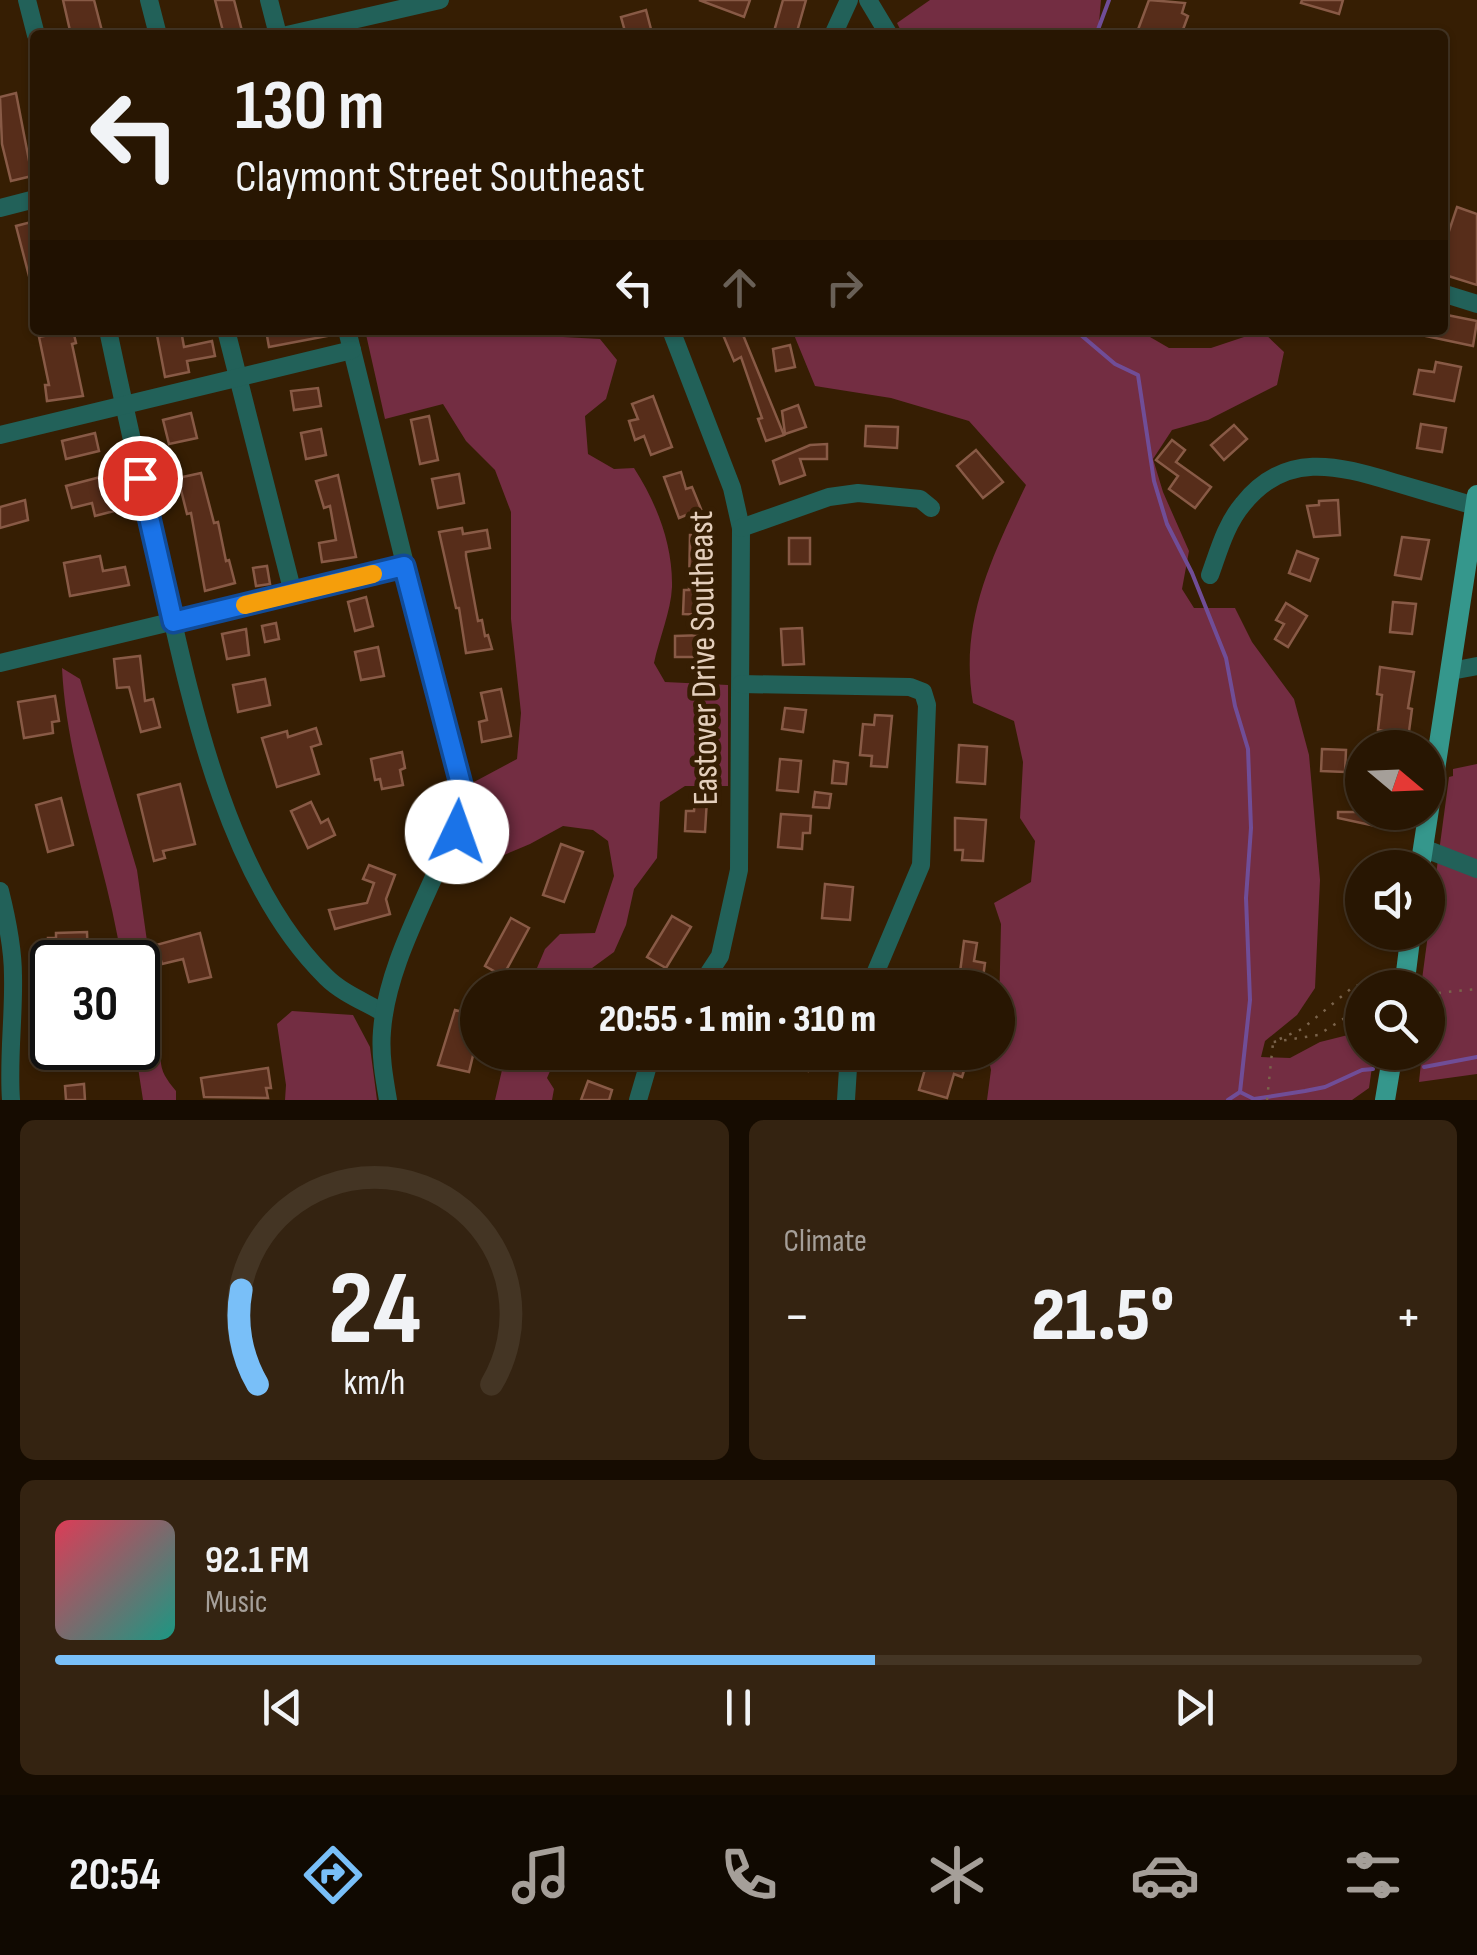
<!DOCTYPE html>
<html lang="en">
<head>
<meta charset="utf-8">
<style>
	:root { --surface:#281602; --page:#342311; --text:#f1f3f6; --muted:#a59f99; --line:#443524; --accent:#79bff8 }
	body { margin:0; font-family:"Sofia Sans Condensed",sans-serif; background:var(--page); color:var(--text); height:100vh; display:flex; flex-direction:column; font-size:38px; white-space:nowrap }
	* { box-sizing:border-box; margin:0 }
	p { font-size:32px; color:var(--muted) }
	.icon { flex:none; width:55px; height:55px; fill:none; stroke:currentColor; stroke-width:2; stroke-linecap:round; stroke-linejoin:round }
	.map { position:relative; height:1100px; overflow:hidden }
	.side { display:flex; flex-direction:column; gap:20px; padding:20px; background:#160c01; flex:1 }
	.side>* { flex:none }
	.top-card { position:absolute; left:30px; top:30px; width:1418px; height:305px; border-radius:10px; box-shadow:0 2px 8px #0004,0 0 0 2px var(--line); background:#281602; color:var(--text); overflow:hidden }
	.needle { width:65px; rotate:109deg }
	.fabs { position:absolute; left:1345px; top:730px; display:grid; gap:20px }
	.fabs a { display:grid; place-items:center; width:100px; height:100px; border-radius:50%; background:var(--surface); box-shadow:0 2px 8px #0004,0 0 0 2px var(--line); font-size:50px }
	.speed { position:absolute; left:30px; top:940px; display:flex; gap:20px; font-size:50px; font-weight:700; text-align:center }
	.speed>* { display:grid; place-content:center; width:130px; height:130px; border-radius:50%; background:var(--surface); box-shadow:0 2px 8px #0004,0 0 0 2px var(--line); line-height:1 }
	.speed .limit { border:5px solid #111; border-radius:15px; background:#fff; color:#111 }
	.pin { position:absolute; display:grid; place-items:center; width:85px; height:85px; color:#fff; margin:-42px; border:5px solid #fff; border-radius:50%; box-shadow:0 2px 10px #0007 }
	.me { position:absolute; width:110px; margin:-55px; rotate:3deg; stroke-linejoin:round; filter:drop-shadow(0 0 8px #0008) }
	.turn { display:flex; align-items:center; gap:35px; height:210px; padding:0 40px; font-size:45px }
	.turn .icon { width:130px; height:130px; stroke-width:2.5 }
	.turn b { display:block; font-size:70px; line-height:85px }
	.lanes { display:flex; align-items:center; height:95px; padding:0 40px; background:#0003; justify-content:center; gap:50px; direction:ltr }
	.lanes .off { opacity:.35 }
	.big { font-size:75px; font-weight:800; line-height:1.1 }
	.side .card { flex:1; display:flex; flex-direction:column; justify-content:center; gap:15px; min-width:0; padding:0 35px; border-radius:15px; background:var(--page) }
	.side .dial { align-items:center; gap:0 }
	.dial svg { height:260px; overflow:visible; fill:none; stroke:var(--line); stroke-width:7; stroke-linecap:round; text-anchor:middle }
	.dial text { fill:var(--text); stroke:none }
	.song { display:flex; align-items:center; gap:30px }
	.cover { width:120px; height:120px; border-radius:15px; background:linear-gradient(135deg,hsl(350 70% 55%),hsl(170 70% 35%)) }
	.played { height:10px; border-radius:5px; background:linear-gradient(90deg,var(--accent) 60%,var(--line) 60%) }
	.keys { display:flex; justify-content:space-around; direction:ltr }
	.heat { display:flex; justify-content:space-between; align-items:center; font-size:55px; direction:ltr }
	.side .tiles { flex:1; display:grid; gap:20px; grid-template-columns:1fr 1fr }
	.card:last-child { grid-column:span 2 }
	.trip { position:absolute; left:460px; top:970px; width:555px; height:100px; border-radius:50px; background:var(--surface); box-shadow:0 2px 8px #0004,0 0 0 2px var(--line); font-weight:800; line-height:100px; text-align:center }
	.tab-bar { display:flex; height:160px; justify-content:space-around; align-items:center; background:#100901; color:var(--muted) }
	.tab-bar .icon { width:70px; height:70px }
	.tab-bar .selected { color:var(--accent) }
	.tab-bar b { font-size:45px; color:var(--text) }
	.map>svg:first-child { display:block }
</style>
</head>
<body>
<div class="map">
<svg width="1477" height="1100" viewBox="0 0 1477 1100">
	<rect width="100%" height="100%" fill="#361e03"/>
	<g fill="#732d42">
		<path d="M930 0H1101L1098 35H903L897 23Z"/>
		<path d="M365 330H435L600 339 617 360 606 399 585 416 588 454 614 469 634 468C656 502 673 544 672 587 671 611 659 639 654 663L665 682 728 685V786H685L660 802 657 858 634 889 626 925 614 952 588 971 583 987H529L545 949 560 934 595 933 614 876 608 841 593 830 563 826 530 844 466 871V854L479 816 474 782 517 759 521 713 511 619V512L495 470 466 441 443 404 385 419Z"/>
		<path d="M792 330H1138L1169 348H1211L1262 331 1284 352 1277 385 1208 420 1172 430 1153 459 1163 492 1189 551 1182 589 1194 608H1235L1252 642 1294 699 1309 755 1320 880 1315 988 1297 1015 1265 1041 1261 1057 1290 1058 1320 1042 1360 1032 1362 1033V1052L1374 1053 1369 1088 1352 1100H987L991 1070 987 1053 998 1052 1001 924 994 903 1031 882 1035 841 1020 818 1023 762 1014 721 973 703C959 622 992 557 1026 485L969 421 891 398 815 386Z"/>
		<path d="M62 668 80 679 137 870 162 1048C158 1068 164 1076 176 1091V1100H143L135 1048H138V962H122C107 863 67 769 62 668Z"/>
		<path d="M1477 764V1074L1419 1082 1422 1053 1428 1052V988L1421 987 1449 777 1453 776V769Z"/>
		<path d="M292 1011 353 1015 370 1047 377 1100H285L286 1085 277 1024Z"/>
		<path d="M506 1053H558L547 1078 554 1089 552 1100H495Z"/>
	</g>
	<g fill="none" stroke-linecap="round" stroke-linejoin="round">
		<g stroke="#704d97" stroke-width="4">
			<path d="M1096 35 1109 0"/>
			<path d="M1075 330 1115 364 1138 375 1154 481 1167 524 1192 573 1226 658 1235 706 1248 749 1251 828 1246 898 1250 1000 1240 1092"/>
			<path d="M1424 1067 1477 1057"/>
			<path d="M1240 1092 1254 1099 1305 1091 1325 1087 1362 1070 1373 1069"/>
			<path d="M1228 1100 1240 1092"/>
		</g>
	</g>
	<g fill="#572d1a" stroke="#885a46" stroke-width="2.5">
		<path d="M63 0H94L103 35H71Z"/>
		<path d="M215 0H234L243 35H224Z"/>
		<path d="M699 0H750L744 17Z"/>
		<path d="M783 0H806L796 35H773Z"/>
		<path d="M1149 0 1185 3 1182 13 1188 16 1181 35H1136Z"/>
		<path d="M1302 0H1343L1339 14 1301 3Z"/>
		<path d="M646 10 652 33 626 35 621 17Z"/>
		<path d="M16 93 32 176 11 181 2 144 0 97Z"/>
		<path d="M1457 207 1477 214V285L1442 274V252Z"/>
		<path d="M35 221V276H29L16 226Z"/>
		<path d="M1442 314 1477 321 1473 346 1421 335V330H1442Z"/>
		<path d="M73 330 76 343 72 344 83 396 47 401 45 385H49L39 337Z"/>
		<path d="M156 330H181L184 347 212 341 215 356 187 361 189 372 165 377Z"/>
		<path d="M266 330H326L327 336 269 347Z"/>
		<path d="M721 330H741L784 435 766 441 758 419 762 418 741 357 734 361Z"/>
		<path d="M790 345 795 367 776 371 773 349Z"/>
		<path d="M1436 362 1461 367 1454 401 1414 394 1419 370 1434 372Z"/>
		<path d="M318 388 321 406 294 410 291 391Z"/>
		<path d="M653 396 672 447 651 455 644 436 635 440 629 421 638 419 632 404Z"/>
		<path d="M798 405 806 427 785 434 782 411Z"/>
		<path d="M191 413 197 438 169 444 163 420Z"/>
		<path d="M429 416 438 460 420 464 411 420Z"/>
		<path d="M1421 424 1446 428 1442 452 1417 448Z"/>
		<path d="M1234 425 1247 439 1224 460 1211 445Z"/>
		<path d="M866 426 898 427 897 448 865 446Z"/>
		<path d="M321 429 326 455 306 459 301 433Z"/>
		<path d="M95 433 99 451 66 459 62 441Z"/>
		<path d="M1172 440 1185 450 1176 462 1211 487 1195 508 1169 489 1178 476 1156 460Z"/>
		<path d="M827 444V459H800L805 475 780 484 773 461 810 445Z"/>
		<path d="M976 450 1003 482 983 498 957 466Z"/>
		<path d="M681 472 686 489 692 487 701 509 679 518 664 477Z"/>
		<path d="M201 473 214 523 218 522 226 561 229 560 235 583 205 591 191 513 187 514 178 478Z"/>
		<path d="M459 474 464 503 438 508 432 479Z"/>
		<path d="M338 475 356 557 322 562 319 543 336 540 330 506 324 508 316 481Z"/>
		<path d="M104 476 114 511 95 516 92 503 72 508 66 486Z"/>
		<path d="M25 500 28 520 0 528V507Z"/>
		<path d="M1338 500 1340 535 1314 537 1307 506 1319 505V501Z"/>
		<path d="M462 528 463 534 487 530 490 548 466 552V556L478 621 482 620 485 636 488 635 492 649 466 653 459 608H456L439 532Z"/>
		<path d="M690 535H712L710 615 683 614 684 590H689Z"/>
		<path d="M1402 537 1429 540 1421 579 1395 575Z"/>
		<rect x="789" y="538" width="21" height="26"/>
		<path d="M1297 551 1318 559 1310 581 1289 573Z"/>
		<path d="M100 556 103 571 125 567 129 585 70 596 64 563Z"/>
		<path d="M267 566 270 584 256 586 253 568Z"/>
		<path d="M366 597 373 626 355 631 348 602Z"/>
		<path d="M1393 602 1416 604 1412 634 1390 632Z"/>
		<path d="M1286 603 1307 616 1288 647 1275 639 1284 624 1276 620Z"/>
		<path d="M276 623 279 639 265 642 262 626Z"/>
		<path d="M802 628 804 664 783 665 781 629Z"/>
		<path d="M246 629 249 655 227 659 222 634Z"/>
		<path d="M706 635V657H675V636Z"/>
		<path d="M378 647 384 676 361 680 355 652Z"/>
		<path d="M140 656 145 701 153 699 160 727 141 732 129 687 117 688 114 659Z"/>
		<path d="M1380 667 1414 672 1408 708 1412 709 1408 739 1394 738 1395 733 1378 730 1382 695 1377 694Z"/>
		<path d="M265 679 270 705 238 712 233 685Z"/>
		<path d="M501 689 511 736 482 742 479 722 487 720 481 693Z"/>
		<path d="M55 696 59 721 52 722 53 733 24 738 18 702Z"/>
		<path d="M785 708 806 710 803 732 782 729Z"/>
		<path d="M875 715 892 716 887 767 871 766 872 756 860 755 863 724 874 725Z"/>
		<path d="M316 728 321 744 311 747 319 774 277 787 262 738 287 731 288 737Z"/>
		<path d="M959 745 987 747 985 784 957 782Z"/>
		<path d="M1322 749 1346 750 1345 772 1321 771Z"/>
		<path d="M402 752 405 768 400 770 403 785 382 789 380 779 375 780 371 759Z"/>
		<path d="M780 759 801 761 798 792 777 790Z"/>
		<path d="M834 761 848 763 846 784 832 783Z"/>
		<path d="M180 784 195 844 163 851 165 858 154 861 138 795Z"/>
		<path d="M815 792 831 794 829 808 813 807Z"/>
		<path d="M61 798 73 845 48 852 36 805Z"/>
		<path d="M695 798 707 799 705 832 685 831 686 811H694Z"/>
		<path d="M311 802 321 823 328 819 335 835 308 848 291 811Z"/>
		<path d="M1338 812H1397L1394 830 1338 818Z"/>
		<path d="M781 814 811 816 810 833H803L802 849 778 847Z"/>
		<path d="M955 818 986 820 983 861 962 860 963 850H955Z"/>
		<path d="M561 844 583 852 564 902 543 895Z"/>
		<path d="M369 865 395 875 386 899 390 914 335 929 329 910 367 903 374 883 363 879Z"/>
		<path d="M825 884 853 887 850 920 822 918Z"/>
		<path d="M672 916 691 927 666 968 647 957Z"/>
		<path d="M511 918 529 928 503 976 485 966Z"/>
		<path d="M87 932 88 962H49L48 938H56V933Z"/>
		<path d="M200 933 211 977 189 982 183 959 162 964 156 945Z"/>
		<path d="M964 941 977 943 974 961 985 963 982 985 958 988Z"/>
		<path d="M455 1010 474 1015 468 1038 477 1039 469 1072 438 1065Z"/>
		<path d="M789 1052H816L808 1071 785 1063Z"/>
		<path d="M930 1052 968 1058 962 1077 954 1074 947 1098 919 1090Z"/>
		<path d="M268 1068 271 1088H266L268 1098 204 1097 201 1078Z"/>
		<path d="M588 1081 612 1090 609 1100H581Z"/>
		<path d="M84 1084 85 1100H66L65 1086Z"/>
	</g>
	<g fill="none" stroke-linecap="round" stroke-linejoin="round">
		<g stroke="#7a634b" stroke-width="2.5" stroke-dasharray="2.5 8" stroke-linecap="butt">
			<path d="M1428 994 1477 989"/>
			<path d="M1362 1007 1318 1035 1273 1042 1302 1029 1353 987 1387 976"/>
			<path d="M1267 1100 1273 1043"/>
		</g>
		<g stroke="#226159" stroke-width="18">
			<path d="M27 0 36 35"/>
			<path d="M149 0 158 35"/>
			<path d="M269 0 278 35"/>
			<path d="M868 0 889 35"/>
			<path d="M287 35 440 0"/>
			<path d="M833 35 849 0"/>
			<path d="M0 208 35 199"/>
			<path d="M1442 293 1477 304"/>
			<path d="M108 330C124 407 142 483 159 560 189 693 225 878 326 977 342 993 365 1002 384 1013"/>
			<path d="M226 330 293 593"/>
			<path d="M347 330 463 798C458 828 450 843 437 870 415 920 386 976 382 1031 380 1054 384 1077 388 1100"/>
			<path d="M671 330 732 488 741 528 739 870 720 956 699 988"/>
			<path d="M0 435 352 350"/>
			<path d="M741 528 829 497 858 493 920 499 931 508"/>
			<path d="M1210 575C1219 550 1226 524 1243 504 1285 451 1337 465 1393 482 1420 490 1448 498 1475 506"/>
			<path d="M0 663 403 566"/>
			<path d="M1451 671 1477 666"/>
			<path d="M741 684 910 687 923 692 927 705 921 865 869 988"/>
			<path d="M1423 848 1477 869"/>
			<path d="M0 891C7 919 13 947 13 976 14 1017 8 1058 11 1100"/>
			<path d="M638 1100 652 1052"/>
			<path d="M846 1100 849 1052"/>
		</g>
		<g stroke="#35978c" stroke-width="20">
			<path d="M1420 868 1477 495"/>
			<path d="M1404 988 1411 932"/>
			<path d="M1385 1100 1393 1052"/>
		</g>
	</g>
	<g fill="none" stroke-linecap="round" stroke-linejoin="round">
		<g stroke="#114b97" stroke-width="25">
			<path id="route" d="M140 478 173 622 404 566 462 788 457 832"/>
		</g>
		<use href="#route" stroke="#1a73e8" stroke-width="18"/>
		<path stroke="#f59e0b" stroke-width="18" d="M245 605 373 574"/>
	</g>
	<g text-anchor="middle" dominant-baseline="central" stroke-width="10" stroke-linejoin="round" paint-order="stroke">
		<g font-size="35" fill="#e4cfbc" stroke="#361e03">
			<text transform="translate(704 658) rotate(-91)">Eastover Drive Southeast</text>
		</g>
	</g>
</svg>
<div class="fabs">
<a><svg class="needle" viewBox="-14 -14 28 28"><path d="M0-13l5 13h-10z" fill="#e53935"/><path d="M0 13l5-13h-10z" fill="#a59f99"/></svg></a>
<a><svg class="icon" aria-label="sound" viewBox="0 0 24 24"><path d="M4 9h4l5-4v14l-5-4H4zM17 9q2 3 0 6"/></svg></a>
<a><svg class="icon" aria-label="search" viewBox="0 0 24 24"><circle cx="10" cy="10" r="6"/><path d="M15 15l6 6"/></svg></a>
</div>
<div class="speed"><div class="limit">30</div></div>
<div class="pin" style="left:140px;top:478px;background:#d93025"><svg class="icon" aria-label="arrive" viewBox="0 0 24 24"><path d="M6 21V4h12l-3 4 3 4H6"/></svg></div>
<svg class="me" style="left:457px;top:832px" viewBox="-20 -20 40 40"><circle r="19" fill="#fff"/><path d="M0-13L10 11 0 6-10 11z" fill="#1a73e8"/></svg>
<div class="trip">20:55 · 1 min · 310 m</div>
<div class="top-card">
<div class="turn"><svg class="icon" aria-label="left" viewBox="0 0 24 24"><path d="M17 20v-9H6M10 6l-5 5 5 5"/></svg><div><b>130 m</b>Claymont Street Southeast</div></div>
<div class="lanes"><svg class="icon" aria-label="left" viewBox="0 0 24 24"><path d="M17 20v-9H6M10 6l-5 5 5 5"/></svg><svg class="icon off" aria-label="ahead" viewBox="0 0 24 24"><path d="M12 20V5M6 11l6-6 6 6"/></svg><svg class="icon off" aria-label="right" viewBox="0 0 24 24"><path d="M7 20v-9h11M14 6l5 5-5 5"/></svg></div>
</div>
</div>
<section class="side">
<div class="tiles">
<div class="card dial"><svg viewBox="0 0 100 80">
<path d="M14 69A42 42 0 1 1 86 69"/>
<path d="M14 69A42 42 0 0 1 9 40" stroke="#79bff8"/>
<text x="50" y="56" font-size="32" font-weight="700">24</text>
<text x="50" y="72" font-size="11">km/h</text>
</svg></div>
<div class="card"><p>Climate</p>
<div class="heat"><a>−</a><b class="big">21.5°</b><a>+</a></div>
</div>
<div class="card">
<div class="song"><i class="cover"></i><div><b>92.1 FM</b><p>Music</p></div></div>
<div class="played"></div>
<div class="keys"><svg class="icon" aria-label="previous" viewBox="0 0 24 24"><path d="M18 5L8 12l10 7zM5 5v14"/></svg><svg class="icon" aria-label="pause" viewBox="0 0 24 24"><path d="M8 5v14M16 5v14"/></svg><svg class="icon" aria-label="next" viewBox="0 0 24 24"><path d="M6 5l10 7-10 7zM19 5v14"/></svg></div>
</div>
</div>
</section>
<nav class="tab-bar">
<b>20:54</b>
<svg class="icon selected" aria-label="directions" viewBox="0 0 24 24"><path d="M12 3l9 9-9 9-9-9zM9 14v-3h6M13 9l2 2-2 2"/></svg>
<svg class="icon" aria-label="music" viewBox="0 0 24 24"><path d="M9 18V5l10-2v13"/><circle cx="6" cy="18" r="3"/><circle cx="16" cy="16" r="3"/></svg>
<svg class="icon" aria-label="phone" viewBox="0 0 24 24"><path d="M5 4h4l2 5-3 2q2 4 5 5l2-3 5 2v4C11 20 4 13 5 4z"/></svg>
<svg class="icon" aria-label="climate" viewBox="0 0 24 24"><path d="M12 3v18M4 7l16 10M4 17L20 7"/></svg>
<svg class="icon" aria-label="car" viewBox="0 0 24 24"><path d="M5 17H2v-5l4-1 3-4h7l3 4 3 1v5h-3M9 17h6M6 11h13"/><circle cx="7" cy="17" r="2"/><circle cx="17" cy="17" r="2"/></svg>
<svg class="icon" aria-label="filters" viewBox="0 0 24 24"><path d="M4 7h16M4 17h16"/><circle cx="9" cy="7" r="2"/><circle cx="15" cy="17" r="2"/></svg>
</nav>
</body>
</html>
